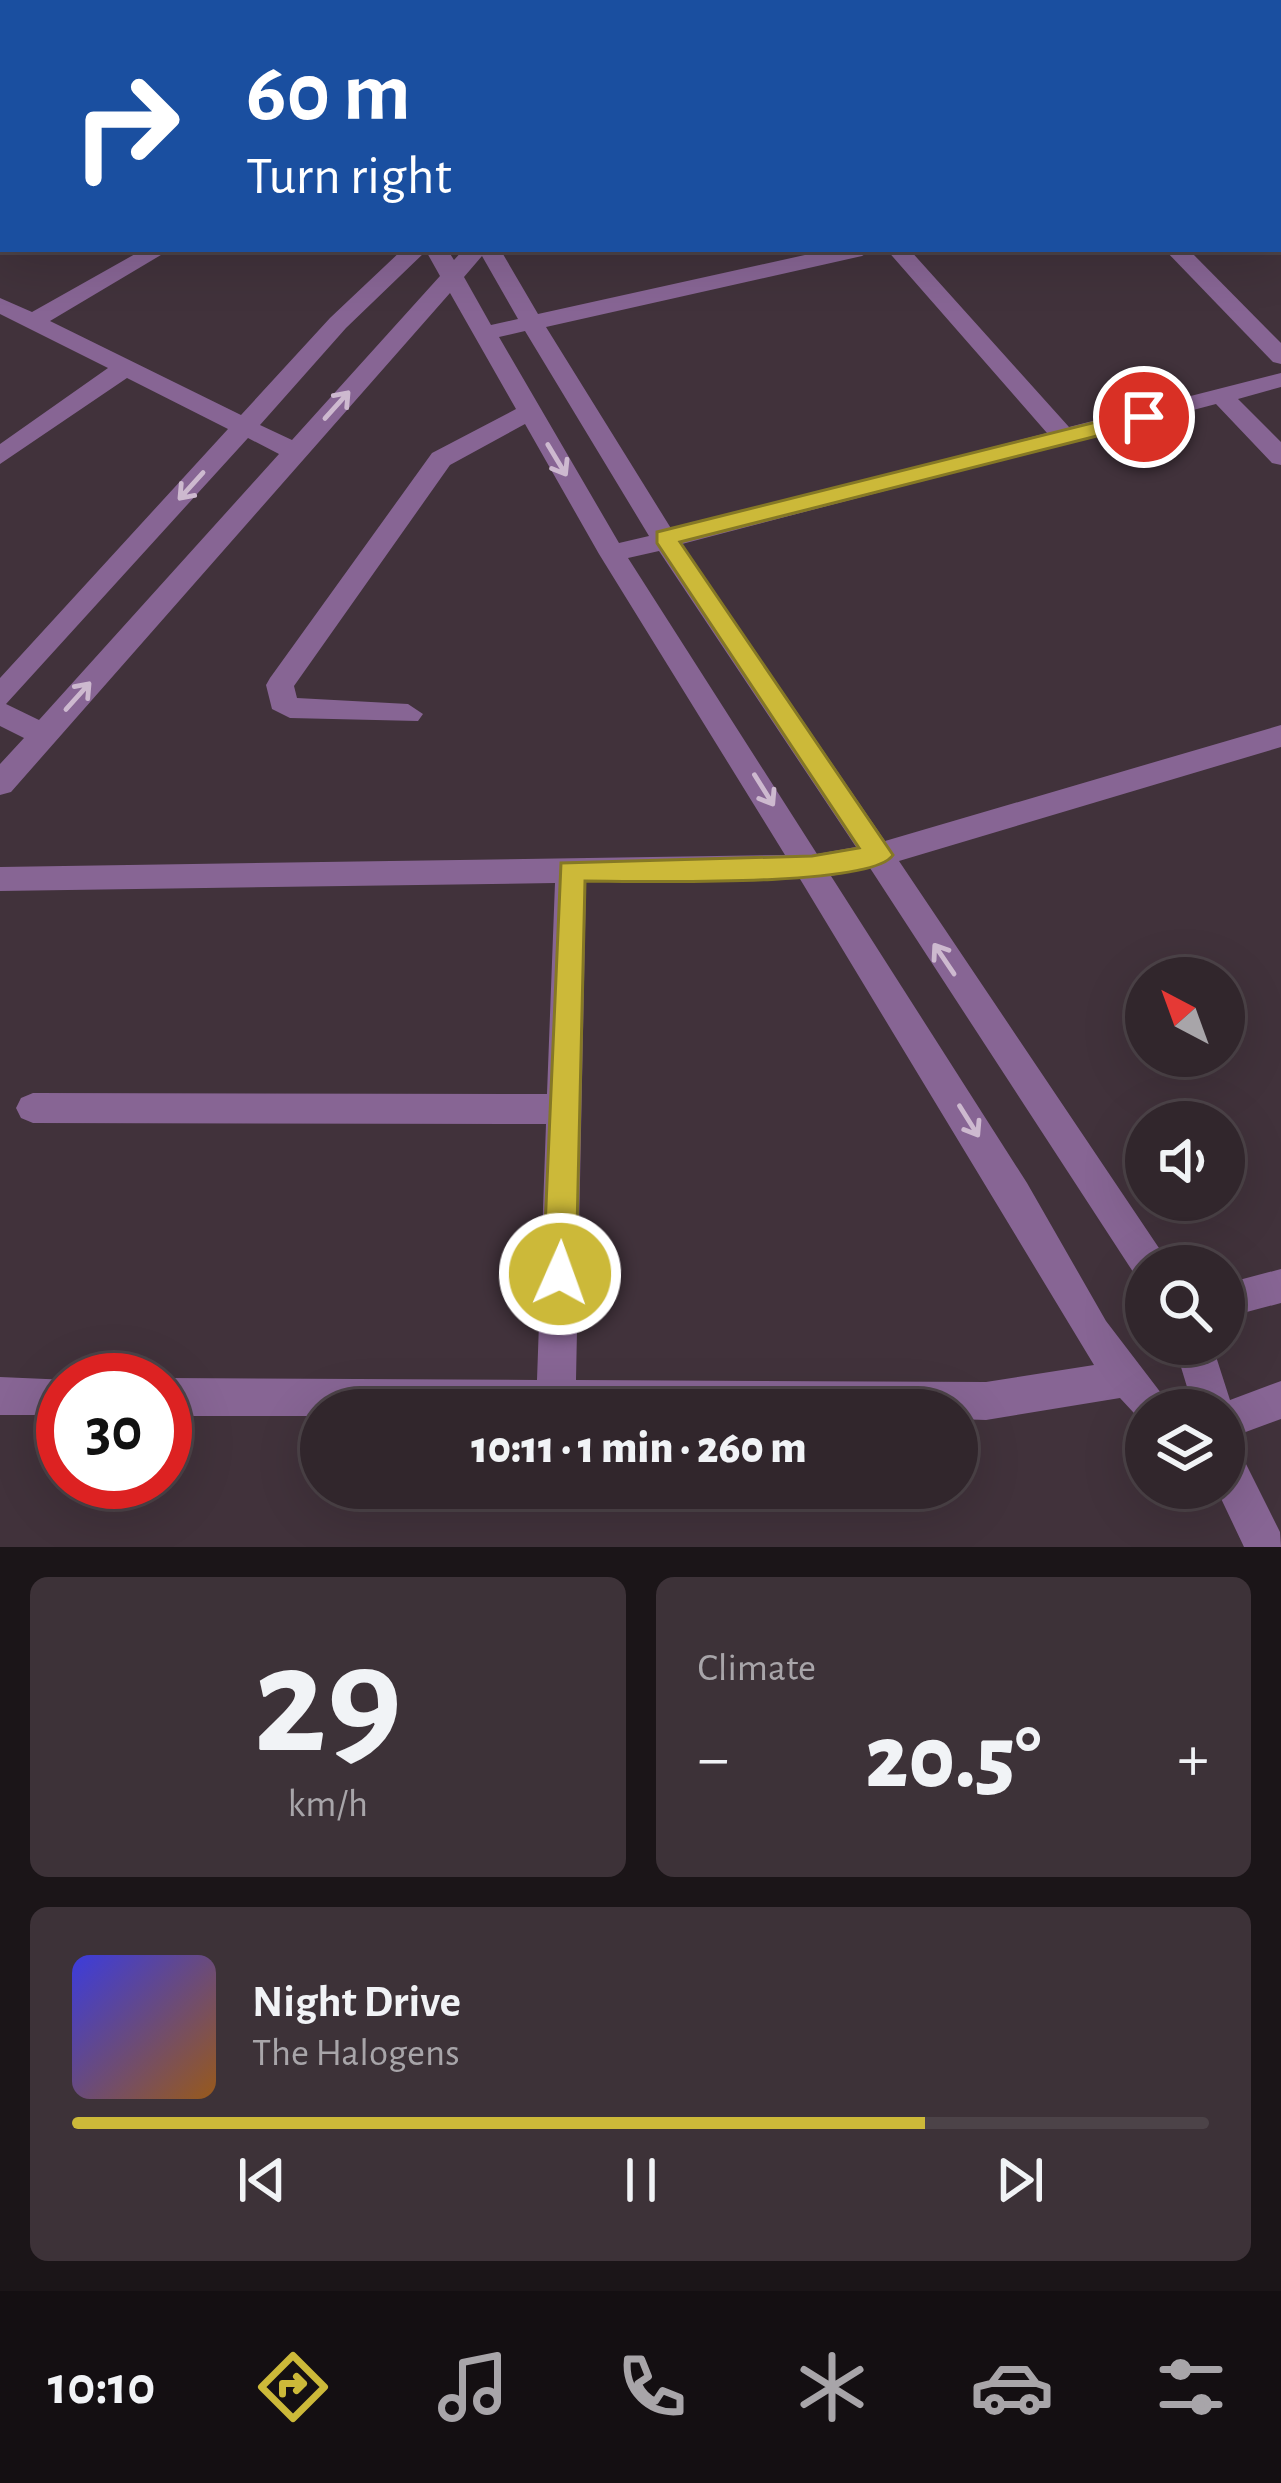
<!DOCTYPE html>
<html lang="en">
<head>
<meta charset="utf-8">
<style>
	:root { --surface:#31262c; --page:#3d3238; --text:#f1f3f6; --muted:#a8a5a9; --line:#4c4348; --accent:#ccb939 }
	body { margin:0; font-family:"Alegreya Sans",sans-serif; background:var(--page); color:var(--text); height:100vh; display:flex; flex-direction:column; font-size:45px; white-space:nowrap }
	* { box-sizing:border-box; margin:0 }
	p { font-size:39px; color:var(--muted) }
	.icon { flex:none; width:66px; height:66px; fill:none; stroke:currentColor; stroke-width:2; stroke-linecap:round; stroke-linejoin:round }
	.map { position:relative; height:1547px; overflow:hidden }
	.drawer { display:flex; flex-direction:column; gap:30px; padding:30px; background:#1b1518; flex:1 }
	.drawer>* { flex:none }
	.guide { position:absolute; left:0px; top:0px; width:1281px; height:252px; box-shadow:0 12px 48px #0002,0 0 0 3px var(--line); background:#1a4fa0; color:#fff; overflow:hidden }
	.needle { width:78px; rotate:319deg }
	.fabs { position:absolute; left:1125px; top:957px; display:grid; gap:24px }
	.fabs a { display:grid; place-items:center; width:120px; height:120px; border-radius:50%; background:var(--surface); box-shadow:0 12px 48px #0002,0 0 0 3px var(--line); font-size:60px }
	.speed { position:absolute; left:36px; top:1353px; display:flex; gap:24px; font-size:60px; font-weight:700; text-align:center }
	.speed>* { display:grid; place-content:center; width:156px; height:156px; border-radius:50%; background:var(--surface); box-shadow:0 12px 48px #0002,0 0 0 3px var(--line); line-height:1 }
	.speed .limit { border:18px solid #d22; background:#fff; color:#111 }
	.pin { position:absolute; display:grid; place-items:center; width:102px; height:102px; color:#fff; margin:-51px; border:6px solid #fff; border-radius:50%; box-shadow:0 3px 12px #0007 }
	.me { position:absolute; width:132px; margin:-66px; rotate:2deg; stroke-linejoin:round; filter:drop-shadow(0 0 9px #0008) }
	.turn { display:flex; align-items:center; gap:42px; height:252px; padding:0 48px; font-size:54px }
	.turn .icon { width:156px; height:156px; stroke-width:2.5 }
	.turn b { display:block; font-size:84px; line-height:102px }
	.big { font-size:90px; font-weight:800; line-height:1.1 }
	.drawer .tile { flex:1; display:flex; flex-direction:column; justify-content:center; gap:18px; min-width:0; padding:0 42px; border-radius:18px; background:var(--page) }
	.drawer .dial { align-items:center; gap:0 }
	.dial b { font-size:156px; line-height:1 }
	.song { display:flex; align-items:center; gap:36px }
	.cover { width:144px; height:144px; border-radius:18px; background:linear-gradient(135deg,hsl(240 70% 55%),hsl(30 70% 35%)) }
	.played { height:12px; border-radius:6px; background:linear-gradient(90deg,var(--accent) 75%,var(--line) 75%) }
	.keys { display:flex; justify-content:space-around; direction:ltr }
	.heat { display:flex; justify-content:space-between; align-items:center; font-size:66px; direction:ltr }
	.drawer .tiles { flex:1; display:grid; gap:30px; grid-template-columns:1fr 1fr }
	.tile:last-child { grid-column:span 2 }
	.trip { position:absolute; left:300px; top:1389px; width:678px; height:120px; border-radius:60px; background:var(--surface); box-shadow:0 12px 48px #0002,0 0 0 3px var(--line); font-weight:800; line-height:120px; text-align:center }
	.tab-bar { display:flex; height:192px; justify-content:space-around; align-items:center; background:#140f12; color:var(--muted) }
	.tab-bar .icon { width:84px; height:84px }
	.tab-bar .selected { color:var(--accent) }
	.tab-bar b { font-size:54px; color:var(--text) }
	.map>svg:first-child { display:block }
</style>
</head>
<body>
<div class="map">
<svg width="1281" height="1547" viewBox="0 0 1281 1547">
	<rect width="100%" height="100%" fill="#41323b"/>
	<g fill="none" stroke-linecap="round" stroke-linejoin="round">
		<g fill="#876594" fill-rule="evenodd">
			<path d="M270 0H288L290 3H272Z"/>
			<path d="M328 0H346L348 3H330Z"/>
			<path d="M509 0H528L530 3H511Z"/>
			<path d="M1149 0H1168L1170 3H1151Z"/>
			<path d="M0 55 3 56V68L0 67Z"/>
			<path d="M1278 132 1281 133V148H1278Z"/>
			<rect x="0" y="168" width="3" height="13"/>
			<path d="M144 249H171L50 321 241 415 330 318 403 249H447L454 260 464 249H500L538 314 832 249H873L862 256 546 327 672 530 1047 433 886 249H909L1069 427 1281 373V387L1238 399 1281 442V465L1272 463 1216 404 682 544 885 841 1281 725V747L899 861 1163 1254 1169 1266H1146V1281L1137 1278 870 868 831 876 1027 1183 1106 1321 1174 1410H1146V1426L1120 1398 986 1420 957 1419V1410H321V1416H165V1380H161L165 1378 537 1380 546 1124 33 1123 21 1118 16 1108 21 1098 33 1093 547 1094 555 883 0 891V867L785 855 599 554 525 424 450 465 294 686 297 698 408 704 423 714 418 721 290 718 272 709 266 685 270 678 432 453 516 409 450 293 11 792 0 795V764L24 738 0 726V678L228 429 127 378 0 464V444L108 368 0 314V298L32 312ZM426 251 440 276 292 440 260 425 346 328ZM482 256 518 319 491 325 464 277ZM525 331 649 536 619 543 499 337ZM248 438 279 454 39 720 6 704ZM659 551 856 847 817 854 628 558ZM800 879 1094 1365 986 1382 576 1380 586 882Z"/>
			<path d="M1164 249H1188L1281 343V364L1273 362Z"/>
			<path d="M1281 1269V1303L1224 1318V1284Z"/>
			<path d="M1174 1344H1212L1230 1400 1281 1381V1419L1224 1440V1410H1194Z"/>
			<path d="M0 1377 69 1380H63V1415H0Z"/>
			<path d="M1224 1443 1238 1448 1280 1532 1281 1547H1244L1216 1488H1224Z"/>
		</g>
		<rect fill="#d58ef0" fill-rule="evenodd" x="0" y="7" width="3" height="12"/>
	</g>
	<defs><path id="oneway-shaft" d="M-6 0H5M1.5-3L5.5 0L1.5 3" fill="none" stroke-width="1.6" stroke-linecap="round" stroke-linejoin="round" transform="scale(3)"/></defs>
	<g stroke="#cdb9cf">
		<use href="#oneway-shaft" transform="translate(337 405) rotate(-48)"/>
		<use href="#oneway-shaft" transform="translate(557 460) rotate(59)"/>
		<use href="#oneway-shaft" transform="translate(191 486) rotate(132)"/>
		<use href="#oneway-shaft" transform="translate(78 696) rotate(-48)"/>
		<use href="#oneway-shaft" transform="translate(764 790) rotate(58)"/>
		<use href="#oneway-shaft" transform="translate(944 959) rotate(-124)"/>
		<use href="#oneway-shaft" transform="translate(969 1121) rotate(58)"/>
	</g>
	<path fill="#ccb939" stroke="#857825" stroke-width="3" d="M1144 410 1152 412V422L680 542 893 855C872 888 633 881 585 881L576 1274 571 1285 560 1290 548 1285 543 1274 561 863 812 856 859 848 657 543V532Z"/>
</svg>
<div class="fabs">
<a><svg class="needle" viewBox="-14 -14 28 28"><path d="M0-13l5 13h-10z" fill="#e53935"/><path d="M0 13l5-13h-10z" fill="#a8a5a9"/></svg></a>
<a><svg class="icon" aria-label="sound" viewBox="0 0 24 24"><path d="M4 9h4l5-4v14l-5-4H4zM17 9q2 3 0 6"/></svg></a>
<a><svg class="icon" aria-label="search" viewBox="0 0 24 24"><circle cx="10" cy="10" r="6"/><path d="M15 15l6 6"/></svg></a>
<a><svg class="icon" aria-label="layers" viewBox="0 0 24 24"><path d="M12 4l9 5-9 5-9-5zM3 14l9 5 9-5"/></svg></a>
</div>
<div class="speed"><div class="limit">30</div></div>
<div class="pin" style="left:1144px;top:417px;background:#d93025"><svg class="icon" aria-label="arrive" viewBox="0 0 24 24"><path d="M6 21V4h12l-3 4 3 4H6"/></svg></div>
<svg class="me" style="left:560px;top:1274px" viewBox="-20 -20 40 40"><circle r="17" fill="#ccb939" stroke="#fff" stroke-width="3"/><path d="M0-11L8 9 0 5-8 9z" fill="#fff"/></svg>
<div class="trip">10:11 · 1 min · 260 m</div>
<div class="guide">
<div class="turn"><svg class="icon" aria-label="right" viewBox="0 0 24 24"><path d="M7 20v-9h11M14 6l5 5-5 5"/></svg><div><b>60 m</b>Turn right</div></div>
</div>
</div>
<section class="drawer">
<div class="tiles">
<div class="tile dial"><b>29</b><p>km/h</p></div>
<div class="tile"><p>Climate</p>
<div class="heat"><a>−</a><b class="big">20.5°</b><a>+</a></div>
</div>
<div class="tile">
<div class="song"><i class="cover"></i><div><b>Night Drive</b><p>The Halogens</p></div></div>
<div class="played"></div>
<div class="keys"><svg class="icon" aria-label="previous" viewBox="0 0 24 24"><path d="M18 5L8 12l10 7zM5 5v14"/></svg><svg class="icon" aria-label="pause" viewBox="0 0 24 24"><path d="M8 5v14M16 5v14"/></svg><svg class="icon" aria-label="next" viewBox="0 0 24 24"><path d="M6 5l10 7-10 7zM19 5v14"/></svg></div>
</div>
</div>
</section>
<nav class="tab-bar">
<b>10:10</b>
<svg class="icon selected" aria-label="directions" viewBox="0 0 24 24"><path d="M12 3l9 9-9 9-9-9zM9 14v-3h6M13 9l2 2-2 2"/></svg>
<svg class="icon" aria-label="music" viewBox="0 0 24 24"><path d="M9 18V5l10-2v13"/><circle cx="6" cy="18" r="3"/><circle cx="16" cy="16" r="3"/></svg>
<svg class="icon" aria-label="phone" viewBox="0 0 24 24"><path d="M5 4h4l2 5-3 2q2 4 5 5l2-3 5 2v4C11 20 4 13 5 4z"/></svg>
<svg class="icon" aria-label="climate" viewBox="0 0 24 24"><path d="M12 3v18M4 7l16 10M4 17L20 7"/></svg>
<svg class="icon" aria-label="car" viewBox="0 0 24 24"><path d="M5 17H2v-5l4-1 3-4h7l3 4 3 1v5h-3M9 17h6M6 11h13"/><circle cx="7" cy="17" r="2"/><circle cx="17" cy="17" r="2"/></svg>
<svg class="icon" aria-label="filters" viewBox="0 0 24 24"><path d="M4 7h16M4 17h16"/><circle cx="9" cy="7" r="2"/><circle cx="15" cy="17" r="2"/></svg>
</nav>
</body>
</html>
